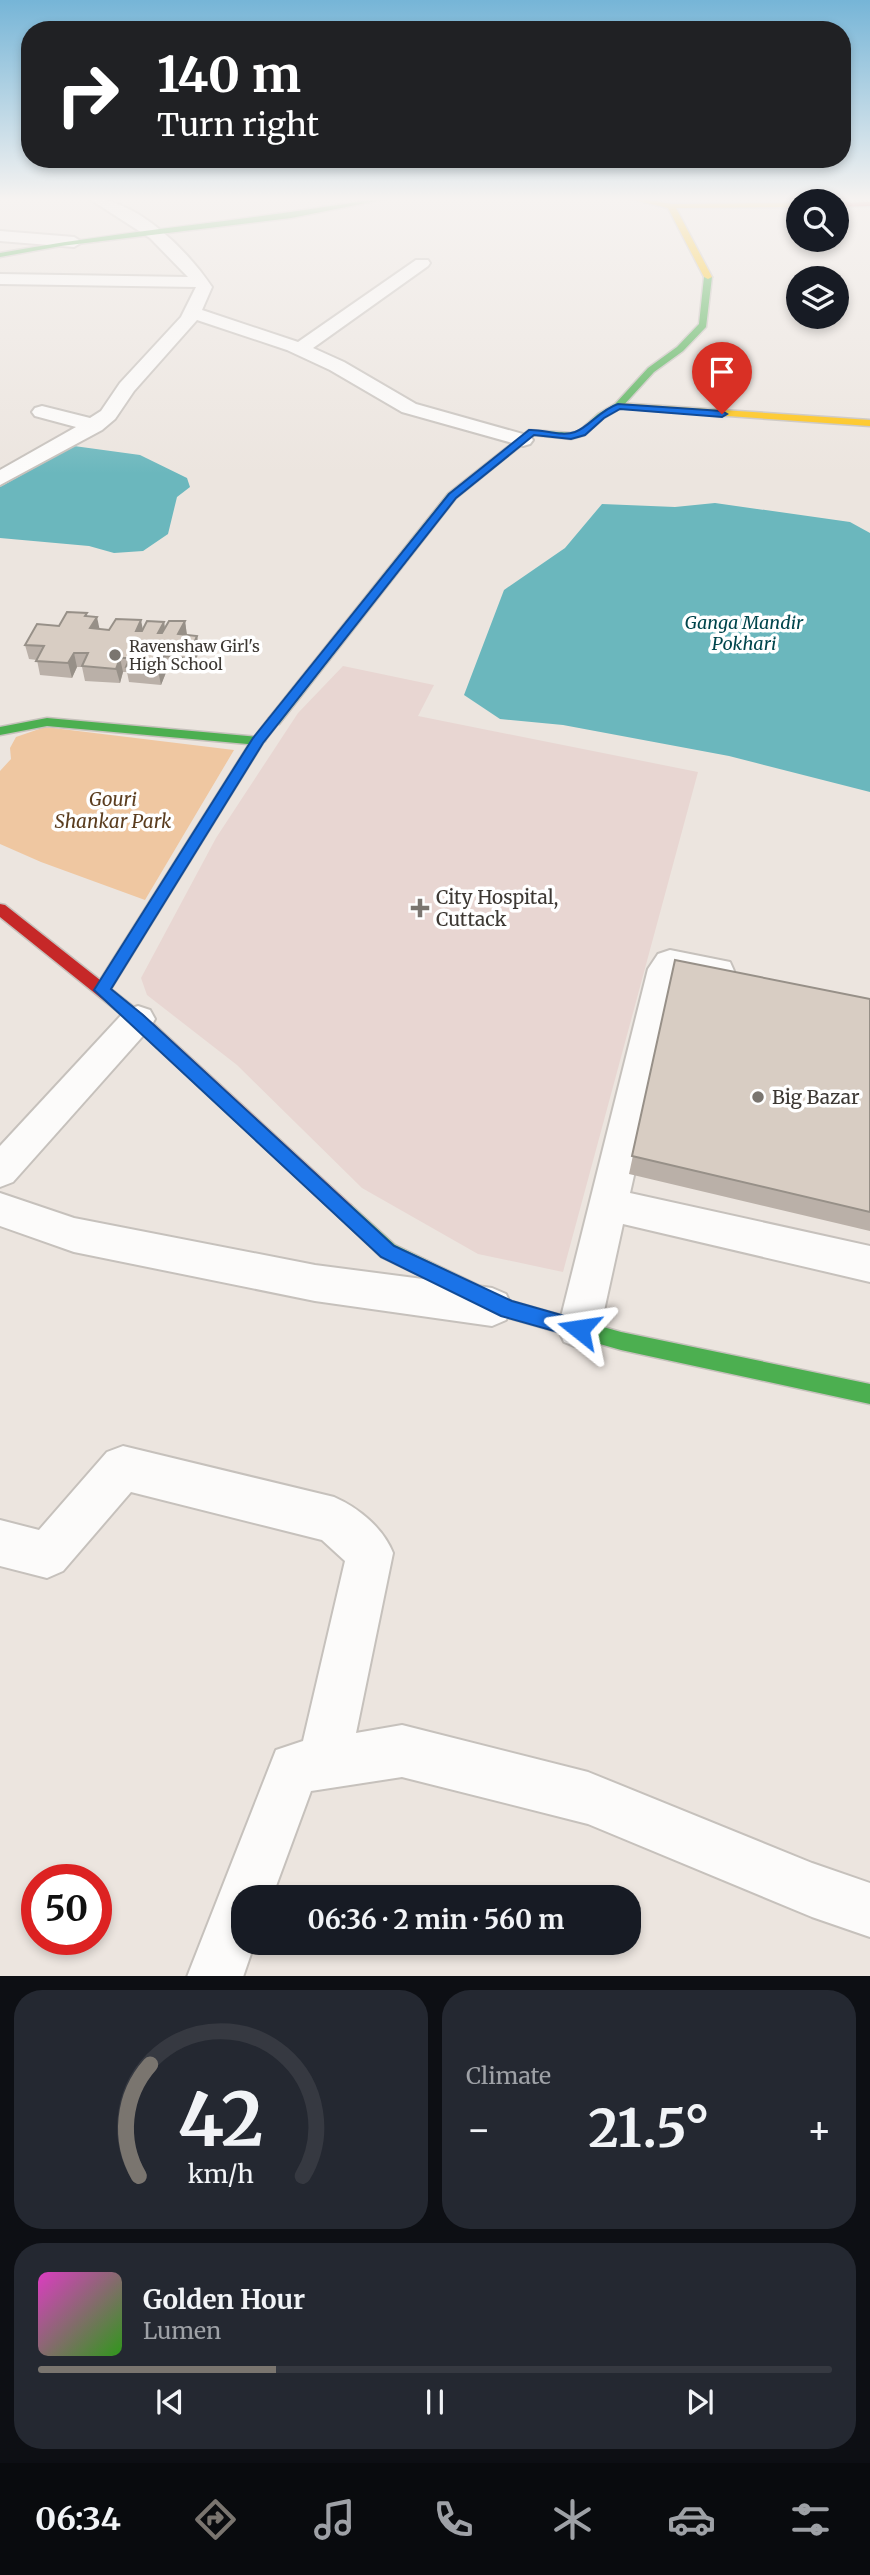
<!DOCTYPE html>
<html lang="en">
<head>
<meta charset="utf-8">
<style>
	:root { --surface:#171b24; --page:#242831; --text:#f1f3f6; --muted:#9ea1a6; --line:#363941; --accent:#7a756f }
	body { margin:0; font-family:Merriweather,serif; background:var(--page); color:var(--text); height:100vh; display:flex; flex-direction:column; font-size:26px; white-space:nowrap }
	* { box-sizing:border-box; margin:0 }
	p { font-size:23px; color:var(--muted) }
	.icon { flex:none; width:38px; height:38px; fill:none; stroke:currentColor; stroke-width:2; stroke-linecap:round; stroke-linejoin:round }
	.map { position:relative; height:1976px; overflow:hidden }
	.sheet { display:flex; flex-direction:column; gap:14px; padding:14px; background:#0d0f14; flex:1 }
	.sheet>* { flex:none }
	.hud { position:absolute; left:21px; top:21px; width:830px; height:147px; border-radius:28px; box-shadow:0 4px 10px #0003; background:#202124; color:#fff; overflow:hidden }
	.fabs { position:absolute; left:786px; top:189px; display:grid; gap:14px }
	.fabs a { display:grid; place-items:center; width:63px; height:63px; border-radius:50%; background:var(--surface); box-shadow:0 4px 10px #0003; font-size:35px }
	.speed { position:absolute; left:21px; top:1864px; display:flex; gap:14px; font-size:35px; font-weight:700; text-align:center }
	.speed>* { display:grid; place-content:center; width:91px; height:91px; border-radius:50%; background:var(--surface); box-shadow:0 4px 10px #0003; line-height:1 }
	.speed .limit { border:10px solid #d22; background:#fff; color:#111 }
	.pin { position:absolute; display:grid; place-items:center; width:60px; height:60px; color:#fff; margin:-72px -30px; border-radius:50% 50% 50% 0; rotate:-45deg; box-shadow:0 0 7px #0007 }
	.pin .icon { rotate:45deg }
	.me { position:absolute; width:77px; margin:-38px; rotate:285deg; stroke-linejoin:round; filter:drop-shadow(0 0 5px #0008) }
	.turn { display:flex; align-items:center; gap:24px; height:147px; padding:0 21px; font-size:32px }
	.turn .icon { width:91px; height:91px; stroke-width:2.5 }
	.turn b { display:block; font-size:49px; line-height:60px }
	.big { font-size:52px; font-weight:700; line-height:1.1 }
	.sheet .tile { flex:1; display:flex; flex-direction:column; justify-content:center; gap:10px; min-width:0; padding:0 24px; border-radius:28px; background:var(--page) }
	.sheet .dial { align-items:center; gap:0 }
	.dial svg { height:182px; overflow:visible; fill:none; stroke:var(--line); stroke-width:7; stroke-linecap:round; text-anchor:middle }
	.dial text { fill:var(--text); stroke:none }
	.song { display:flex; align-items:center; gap:21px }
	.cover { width:84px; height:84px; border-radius:10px; background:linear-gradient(135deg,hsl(310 70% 55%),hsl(110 70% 35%)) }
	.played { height:7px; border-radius:4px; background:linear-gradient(90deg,var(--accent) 30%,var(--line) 30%) }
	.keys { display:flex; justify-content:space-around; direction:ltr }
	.heat { display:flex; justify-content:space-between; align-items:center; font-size:38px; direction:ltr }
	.sheet .tiles { flex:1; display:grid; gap:14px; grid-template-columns:1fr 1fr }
	.tile:last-child { grid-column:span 2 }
	.trip { position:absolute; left:231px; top:1885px; width:410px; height:70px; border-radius:28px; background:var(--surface); box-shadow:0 4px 10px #0003; font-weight:700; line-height:70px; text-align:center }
	.dock { display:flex; height:112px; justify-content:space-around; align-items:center; background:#090b0e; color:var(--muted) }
	.dock .icon { width:49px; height:49px }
	.dock .current { color:var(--accent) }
	.dock b { font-size:32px; color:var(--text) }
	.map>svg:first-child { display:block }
</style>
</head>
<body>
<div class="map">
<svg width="870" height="1977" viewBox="0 0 870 1977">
	<rect width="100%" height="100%" fill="#ece5df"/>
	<path fill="#e8d6d2" d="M343 666 434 685 418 716 698 772 563 1272 478 1254 362 1188 237 1065 147 995 141 978 216 838 298 713Z"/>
	<path fill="#efc7a1" d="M45 727 234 750 145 900 41 862 0 844V771L11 759 10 748 16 737Z"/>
	<g fill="#6bb7bd">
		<path d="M74 446 140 455 187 478 190 487 177 497 168 534 143 551 114 553 89 546 0 538V487Z"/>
		<path d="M715 503 850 522 870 533V792L729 756 563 725 500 719 464 695 504 590 565 548 602 504 675 507Z"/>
	</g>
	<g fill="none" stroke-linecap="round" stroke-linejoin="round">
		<g stroke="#c6c1bc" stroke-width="4">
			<g id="street">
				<path d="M88 198C136 198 187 250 212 287L202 310 298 342 416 260H428L430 263 428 266 313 348 344 362 416 404 530 436 533 440 530 444 523 446 402 412 330 370 287 350 197 320 134 391 115 419 102 430 0 485V470L76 427 35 416 32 412 35 408 42 406 90 418 101 411 120 383 181 317 196 287 0 284V274L188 277 150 238Z"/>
				<path d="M0 231 74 237 82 242 74 247 0 241Z"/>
				<path d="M670 950 730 962 734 971 730 980 718 983 679 976 630 1193 870 1246V1282L623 1224 600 1329 594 1342 579 1348 564 1342 558 1329 648 969 658 954Z"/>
				<path d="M138 1006 150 1010 155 1019 150 1028 13 1182 0 1187V1146L126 1010Z"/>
				<path d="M0 1193 74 1218 315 1265 492 1288 506 1294 512 1307 506 1320 492 1326 315 1301 74 1252 0 1226Z"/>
				<path d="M123 1446 334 1497C359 1508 383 1528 393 1553L356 1733 402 1725 588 1772 812 1863 870 1883V1937L812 1917 588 1824 402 1777 311 1791 272 1897H243V1942H255L243 1977H187L276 1750 303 1741 345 1561 322 1540 131 1492 63 1571 47 1578 0 1566V1520L39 1530 107 1452Z"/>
			</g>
		</g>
		<g stroke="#c6c1bc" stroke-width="3">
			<g id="fast">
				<path d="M378 198H391L291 218 61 246 0 257V253C125 230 252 221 378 198Z"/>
				<path d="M708 275 712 277 706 327 683 351 654 372 621 408 604 418 585 435 571 439 534 435 456 498 279 724H269V718L448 494 529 430 571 433 579 431 598 414 615 404 648 368 677 347 699 324 704 277Z"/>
				<path d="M47 718 258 737 265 741 258 745 47 726 0 735V727Z"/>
				<path d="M345 1203 351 1205 395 1245 511 1301 621 1332 870 1384V1404L621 1350 508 1318 381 1257 339 1217 336 1211 339 1205Z"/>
			</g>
		</g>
		<g stroke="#c6c1bc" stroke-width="3">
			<g id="slow">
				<path d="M626 198H639L671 204 798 203V207L676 208 712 277 708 279 704 277 668 208Z"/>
				<path d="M618 403 870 420V426L615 408 613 406Z"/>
			</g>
		</g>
		<g stroke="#c6c1bc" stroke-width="3">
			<g id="jam">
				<path d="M870 202V206L836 207V203Z"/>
				<path d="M274 717 280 721 263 743 111 989 144 1015 351 1205 354 1211 351 1217 345 1219 339 1217 132 1023 0 917V904L5 905 100 980 251 741 269 718Z"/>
			</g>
		</g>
		<use href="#street" fill="#fcfbfa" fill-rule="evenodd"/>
		<use href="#fast" fill="#4caf50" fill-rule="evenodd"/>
		<use href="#slow" fill="#ffc107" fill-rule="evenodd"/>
		<use href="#jam" fill="#c62828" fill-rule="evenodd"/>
	</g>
	<g fill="#bab0a8">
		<path d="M87 613V616L99 629H143L164 622 165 629 185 621 187 635 200 650 190 673 167 670 161 685 129 682 127 672H123L120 683 85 681 82 667H77L72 678 40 675 37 660 29 659 25 645Z"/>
		<path d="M675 960 870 999V1231L629 1174Z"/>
	</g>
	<g fill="#979088">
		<path d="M97 617 100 631 90 628Z"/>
		<path d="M141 620 144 635 136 631Z"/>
		<path d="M185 621 187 636 178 634Z"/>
		<path d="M164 622 166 636 158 633Z"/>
		<path d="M197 636 200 650 190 673 188 658Z"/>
		<path d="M74 653 77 667 72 678 68 663Z"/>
		<path d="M164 656 167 670 161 685 158 670Z"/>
		<path d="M120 658 123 672 120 683 116 669Z"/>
	</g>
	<g fill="#d8cdc3" stroke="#979088" stroke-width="2">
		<path d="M67 612 87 613 85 616 97 617 90 628 109 630 116 619 141 620 136 631H142L147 621 164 622 158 633H162L169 621H185L178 634 197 636 188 658 164 656 158 670 126 667 130 658H120L116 669 82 666 88 653H74L68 663 36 661 44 646 25 645 37 624 59 626Z"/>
		<path d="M675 960 870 999V1212L632 1156Z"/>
	</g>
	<linearGradient id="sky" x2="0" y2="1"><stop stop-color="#76b5d7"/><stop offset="0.42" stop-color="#f6f3f1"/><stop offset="1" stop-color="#f6f3f1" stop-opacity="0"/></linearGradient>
	<rect width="870" height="474" fill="url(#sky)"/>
	<path fill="#1a73e8" stroke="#114b97" stroke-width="2" d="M618 404 722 411 727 414 722 417 620 409 604 418 585 435 571 439 534 435 456 498 263 743 111 989 143 1015 394 1246 512 1301 586 1322 589 1329 586 1335 579 1338 501 1316 381 1257 94 990 253 738 449 494 529 430C543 429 561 437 575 432 589 427 600 410 618 404Z"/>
	<g fill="#7a756f" stroke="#fff" stroke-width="2.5">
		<circle cx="115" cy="655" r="7"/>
		<path d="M416.5 897.5h7v7h7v7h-7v7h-7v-7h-7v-7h7z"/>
		<circle cx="758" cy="1097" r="7"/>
	</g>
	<g text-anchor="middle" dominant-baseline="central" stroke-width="7" stroke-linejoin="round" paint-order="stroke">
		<g font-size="16" fill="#3d3833" stroke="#fff" text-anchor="start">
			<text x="129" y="646">Ravenshaw Girl's<tspan x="129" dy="18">High School</tspan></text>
		</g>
		<g font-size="18" font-style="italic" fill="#00454c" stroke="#fff">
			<text x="744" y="622">Ganga Mandir<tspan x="744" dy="21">Pokhari</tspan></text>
		</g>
		<g font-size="19" font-style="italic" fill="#5b3d1f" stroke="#fff">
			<text x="113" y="799">Gouri<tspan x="113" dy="22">Shankar Park</tspan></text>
		</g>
		<g font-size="19" fill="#3d3833" stroke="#fff" text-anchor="start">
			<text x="436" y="897">City Hospital,<tspan x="436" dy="22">Cuttack</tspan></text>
			<text x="772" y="1097">Big Bazar</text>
		</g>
	</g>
</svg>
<div class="fabs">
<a><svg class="icon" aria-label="search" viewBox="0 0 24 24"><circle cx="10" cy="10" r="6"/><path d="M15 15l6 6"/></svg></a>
<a><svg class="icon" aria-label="layers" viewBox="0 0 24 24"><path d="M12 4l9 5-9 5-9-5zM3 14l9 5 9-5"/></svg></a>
</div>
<div class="speed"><div class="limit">50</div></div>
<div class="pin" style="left:722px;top:414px;background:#d93025"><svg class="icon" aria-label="arrive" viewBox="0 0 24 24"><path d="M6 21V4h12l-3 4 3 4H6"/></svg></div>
<svg class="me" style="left:579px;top:1329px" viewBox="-20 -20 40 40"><path d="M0-17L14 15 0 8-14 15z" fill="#1a73e8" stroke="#fff" stroke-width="4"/></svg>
<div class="trip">06:36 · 2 min · 560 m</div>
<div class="hud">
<div class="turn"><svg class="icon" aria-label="right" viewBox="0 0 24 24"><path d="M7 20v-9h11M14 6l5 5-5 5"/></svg><div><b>140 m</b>Turn right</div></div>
</div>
</div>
<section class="sheet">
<div class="tiles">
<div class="tile dial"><svg viewBox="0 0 100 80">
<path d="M14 69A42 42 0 1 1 86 69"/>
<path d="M14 69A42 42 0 0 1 19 20" stroke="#7a756f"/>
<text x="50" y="56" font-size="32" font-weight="700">42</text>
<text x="50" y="72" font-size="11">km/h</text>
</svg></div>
<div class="tile"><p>Climate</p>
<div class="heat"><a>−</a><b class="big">21.5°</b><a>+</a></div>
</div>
<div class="tile">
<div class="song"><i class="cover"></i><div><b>Golden Hour</b><p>Lumen</p></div></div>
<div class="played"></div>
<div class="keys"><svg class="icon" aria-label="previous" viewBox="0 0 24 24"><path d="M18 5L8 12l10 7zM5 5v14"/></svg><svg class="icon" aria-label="pause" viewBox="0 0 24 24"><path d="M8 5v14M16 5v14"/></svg><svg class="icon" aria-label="next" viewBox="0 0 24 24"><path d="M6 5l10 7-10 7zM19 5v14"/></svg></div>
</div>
</div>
</section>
<nav class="dock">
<b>06:34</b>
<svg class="icon current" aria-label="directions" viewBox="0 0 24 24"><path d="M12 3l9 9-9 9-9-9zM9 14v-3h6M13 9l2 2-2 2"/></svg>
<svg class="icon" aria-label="music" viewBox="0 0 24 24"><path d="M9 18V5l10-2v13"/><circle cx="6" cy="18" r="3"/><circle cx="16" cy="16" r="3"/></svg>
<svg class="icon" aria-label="phone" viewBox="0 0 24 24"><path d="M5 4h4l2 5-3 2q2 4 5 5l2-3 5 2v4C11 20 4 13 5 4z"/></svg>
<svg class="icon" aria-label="climate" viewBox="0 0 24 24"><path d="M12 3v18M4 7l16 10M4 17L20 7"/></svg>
<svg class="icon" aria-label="car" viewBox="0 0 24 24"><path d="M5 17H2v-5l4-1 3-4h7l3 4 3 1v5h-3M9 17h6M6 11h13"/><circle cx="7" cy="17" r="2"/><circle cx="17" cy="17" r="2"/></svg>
<svg class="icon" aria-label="filters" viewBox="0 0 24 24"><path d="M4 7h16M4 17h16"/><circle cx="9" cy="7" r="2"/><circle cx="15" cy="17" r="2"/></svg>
</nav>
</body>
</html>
